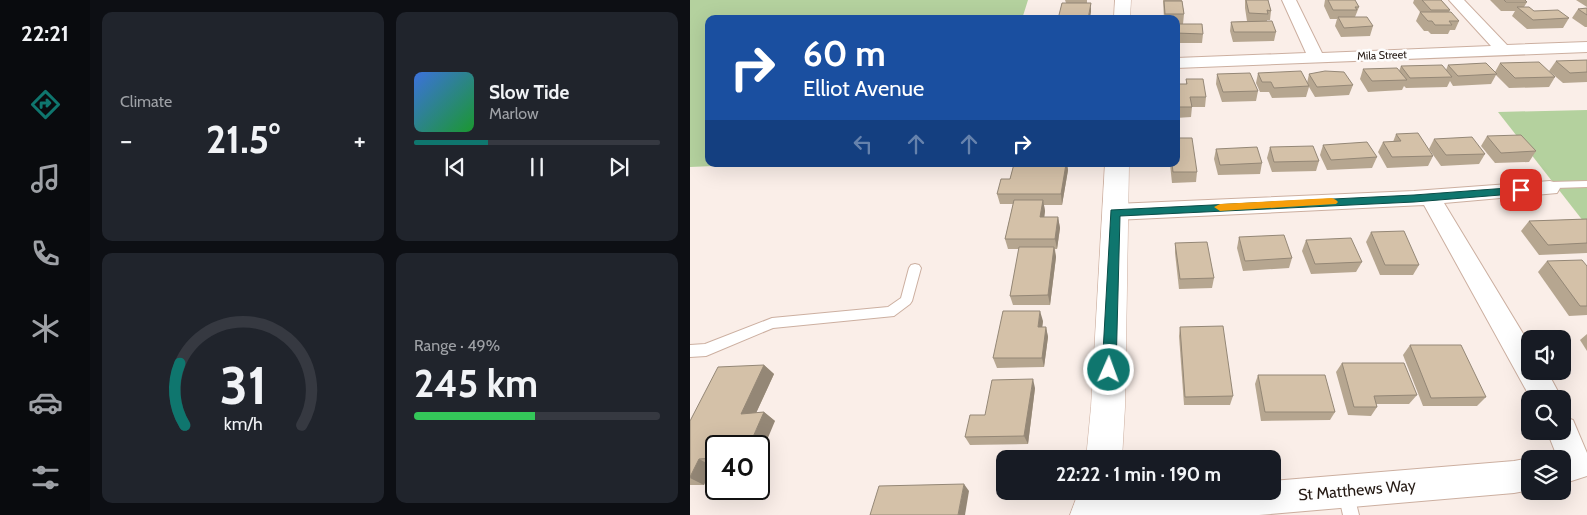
<!DOCTYPE html>
<html lang="en">
<head>
<meta charset="utf-8">
<style>
	:root { --surface:#171b24; --page:#20242c; --text:#f1f3f6; --muted:#9ea1a6; --line:#363941; --accent:#0f766e }
	body { margin:0; font-family:Cabin,sans-serif; background:var(--page); color:var(--text); height:100vh; display:flex; flex-direction:column; font-size:19px; white-space:nowrap }
	* { box-sizing:border-box; margin:0 }
	p { font-size:16px; color:var(--muted) }
	.icon { flex:none; width:28px; height:28px; fill:none; stroke:currentColor; stroke-width:2; stroke-linecap:round; stroke-linejoin:round }
	.map { position:relative; flex:1; overflow:hidden }
	.panel { display:flex; flex-direction:column; gap:12px; padding:12px; background:#0d0f14; width:600px }
	.panel>* { flex:none }
	.banner { position:absolute; left:15px; top:15px; width:475px; height:152px; border-radius:10px; box-shadow:0 5px 20px #0002; background:#1a4fa0; color:#fff; overflow:hidden }
	.fabs { position:absolute; left:831px; top:330px; display:grid; gap:10px }
	.fabs a { display:grid; place-items:center; width:50px; height:50px; border-radius:10px; background:var(--surface); box-shadow:0 5px 20px #0002; font-size:25px }
	.speed { position:absolute; left:15px; top:435px; display:flex; gap:10px; font-size:25px; font-weight:700; text-align:center }
	.speed>* { display:grid; place-content:center; width:65px; height:65px; border-radius:50%; background:var(--surface); box-shadow:0 5px 20px #0002; line-height:1 }
	.speed .limit { border:2px solid #111; border-radius:8px; background:#fff; color:#111 }
	.pin { position:absolute; display:grid; place-items:center; width:42px; height:42px; color:#fff; margin:-21px; border-radius:10px; box-shadow:0 2px 8px #0006 }
	.me { position:absolute; width:55px; margin:-28px; rotate:2deg; stroke-linejoin:round; filter:drop-shadow(0 0 4px #0008) }
	.turn { display:flex; align-items:center; gap:18px; height:105px; padding:0 15px; font-size:22px }
	.turn .icon { width:65px; height:65px; stroke-width:2.5 }
	.turn b { display:block; font-size:35px; line-height:42px }
	.lanes { display:flex; align-items:center; height:48px; padding:0 15px; background:#0003; justify-content:center; gap:25px; direction:ltr }
	.lanes .off { opacity:.35 }
	.big { font-size:38px; font-weight:700; line-height:1.1 }
	.panel .widget { flex:1; display:flex; flex-direction:column; justify-content:center; gap:8px; min-width:0; padding:0 18px; border-radius:10px; background:var(--page) }
	.panel .dial { align-items:center; gap:0 }
	.dial svg { height:130px; overflow:visible; fill:none; stroke:var(--line); stroke-width:7; stroke-linecap:round; text-anchor:middle }
	.dial text { fill:var(--text); stroke:none }
	.song { display:flex; align-items:center; gap:15px }
	.cover { width:60px; height:60px; border-radius:8px; background:linear-gradient(135deg,hsl(220 70% 55%),hsl(130 70% 35%)) }
	.played { height:5px; border-radius:2px; background:linear-gradient(90deg,var(--accent) 30%,var(--line) 30%) }
	.keys { display:flex; justify-content:space-around; direction:ltr }
	.heat { display:flex; justify-content:space-between; align-items:center; font-size:28px; direction:ltr }
	.charge { height:8px; border-radius:4px; background:linear-gradient(90deg,#34c759 49%,var(--line) 0) }
	.panel .tiles { flex:1; display:grid; gap:12px; grid-template-columns:repeat(2,1fr) }
	.trip { position:absolute; left:306px; top:450px; width:285px; height:50px; border-radius:10px; background:var(--surface); box-shadow:0 5px 20px #0002; font-weight:700; line-height:50px; text-align:center }
	main { display:flex; flex:1; min-height:0 }
	.dock { display:flex; flex-direction:column; width:90px; justify-content:space-around; align-items:center; background:#090b0e; color:var(--muted) }
	.dock .icon { width:35px; height:35px }
	.dock .on { color:var(--accent) }
	.dock b { font-size:22px; color:var(--text) }
	.map>svg:first-child { display:block }
</style>
</head>
<body>
<main>
<nav class="dock">
<b>22:21</b>
<svg class="icon on" aria-label="directions" viewBox="0 0 24 24"><path d="M12 3l9 9-9 9-9-9zM9 14v-3h6M13 9l2 2-2 2"/></svg>
<svg class="icon" aria-label="music" viewBox="0 0 24 24"><path d="M9 18V5l10-2v13"/><circle cx="6" cy="18" r="3"/><circle cx="16" cy="16" r="3"/></svg>
<svg class="icon" aria-label="phone" viewBox="0 0 24 24"><path d="M5 4h4l2 5-3 2q2 4 5 5l2-3 5 2v4C11 20 4 13 5 4z"/></svg>
<svg class="icon" aria-label="climate" viewBox="0 0 24 24"><path d="M12 3v18M4 7l16 10M4 17L20 7"/></svg>
<svg class="icon" aria-label="car" viewBox="0 0 24 24"><path d="M5 17H2v-5l4-1 3-4h7l3 4 3 1v5h-3M9 17h6M6 11h13"/><circle cx="7" cy="17" r="2"/><circle cx="17" cy="17" r="2"/></svg>
<svg class="icon" aria-label="filters" viewBox="0 0 24 24"><path d="M4 7h16M4 17h16"/><circle cx="9" cy="7" r="2"/><circle cx="15" cy="17" r="2"/></svg>
</nav>
<section class="panel">
<div class="tiles">
<div class="widget"><p>Climate</p>
<div class="heat"><a>−</a><b class="big">21.5°</b><a>+</a></div>
</div>
<div class="widget">
<div class="song"><i class="cover"></i><div><b>Slow Tide</b><p>Marlow</p></div></div>
<div class="played"></div>
<div class="keys"><svg class="icon" aria-label="previous" viewBox="0 0 24 24"><path d="M18 5L8 12l10 7zM5 5v14"/></svg><svg class="icon" aria-label="pause" viewBox="0 0 24 24"><path d="M8 5v14M16 5v14"/></svg><svg class="icon" aria-label="next" viewBox="0 0 24 24"><path d="M6 5l10 7-10 7zM19 5v14"/></svg></div>
</div>
<div class="widget dial"><svg viewBox="0 0 100 80">
<path d="M14 69A42 42 0 1 1 86 69"/>
<path d="M14 69A42 42 0 0 1 11 31" stroke="#0f766e"/>
<text x="50" y="56" font-size="32" font-weight="700">31</text>
<text x="50" y="72" font-size="11">km/h</text>
</svg></div>
<div class="widget"><p>Range · 49%</p><b class="big">245 km</b><div class="charge"></div></div>
</div>
</section>
<div class="map">
<svg width="897" height="515" viewBox="0 0 897 515">
	<rect width="100%" height="100%" fill="#faeee8"/>
	<g fill="#b4d19e">
		<path d="M0 0H338L332 19H19V164H72L0 167Z"/>
		<path d="M897 110V226L808 112Z"/>
	</g>
	<g fill="none" stroke-linecap="round" stroke-linejoin="round">
		<g stroke="#ccafa0" stroke-width="2">
			<g id="service">
				<path d="M897 181V187L865 188 860 191 855 188 858 183 861 182Z"/>
				<path d="M225 264 229 265 231 268 222 301 220 304 204 316 83 328 16 356 0 357V345L15 344 82 318 198 307 211 298 219 268 221 265Z"/>
				<path d="M656 485 662 487 669 515H653L648 493 650 487Z"/>
			</g>
		</g>
		<g stroke="#ccafa0" stroke-width="2">
			<g id="minor">
				<path d="M592 0H606L632 53 801 46 759 0H774L817 45 897 42V52L486 68V58L616 53Z"/>
				<path d="M860 181 867 183 870 188 867 193 754 203 840 345V371H857L872 399H841L734 205 425 220 417 217 414 212 417 207 425 204 724 191Z"/>
				<path d="M872 416 883 420 897 453V476L872 484V459H860L866 454 857 431H872Z"/>
				<path d="M840 458 842 459H840V490L824 493 569 515H391L388 508 393 496 405 491H582V481L824 461Z"/>
			</g>
		</g>
		<g stroke="#ccafa0" stroke-width="1">
			<g id="tertiary">
				<path d="M425 0H441L440 19H424Z"/>
				<path d="M415 164H439L435 407 432 459H396L401 407Z"/>
				<path d="M389 491H427L422 515H380Z"/>
			</g>
		</g>
		<use href="#service" fill="#fff" fill-rule="evenodd"/>
		<use href="#minor" fill="#fff" fill-rule="evenodd"/>
		<use href="#tertiary" fill="#fff" fill-rule="evenodd"/>
	</g>
	<g fill="#b6a690">
		<path d="M375 0H397V3L401 12 376 3Z"/>
		<path d="M473 0H492L494 14 493 24H486V19H474Z"/>
		<path d="M555 0H578L581 11 580 20H577V21L586 32 584 41 543 42 540 31 541 22 557 21 555 8Z"/>
		<path d="M632 0H665L669 7 665 17 683 26 680 36 651 37 645 26 647 19H640L634 6 635 0Z"/>
		<path d="M724 0H751L760 10 759 12 769 21 765 30H760L758 34H741L738 31H734L726 21 730 12 723 3Z"/>
		<path d="M800 0H835L837 2 834 7 844 11 879 18 873 28 837 29 822 16 825 11H811Z"/>
		<path d="M886 0H897V7Z"/>
		<path d="M897 8V27H895L882 18 888 9Z"/>
		<path d="M486 24 513 34 512 43H486Z"/>
		<path d="M897 60V82L873 83 859 71 866 61Z"/>
		<path d="M810 63 865 77 859 87 819 88 806 75 801 84 763 86 760 81 757 87 716 88 714 86 712 90 678 92 670 79 673 69 709 71 711 66 756 70 758 65 805 72Z"/>
		<path d="M568 73 617 83 619 74 663 85 659 95 625 97 619 87 616 97 582 98 579 92H570L566 83Z"/>
		<path d="M527 74 568 91 566 101 532 102 526 84Z"/>
		<path d="M496 79 516 97 515 107H502L501 117 486 118V84H496Z"/>
		<path d="M706 134 743 156 738 166 697 168 688 152 693 142H703Z"/>
		<path d="M797 136 846 151 839 162 805 163 791 146Z"/>
		<path d="M744 139 795 154 789 164 751 166 739 149Z"/>
		<path d="M633 145 687 157 682 168 637 170 630 155Z"/>
		<path d="M580 147 629 161 626 171 582 172 577 158Z"/>
		<path d="M526 149 572 163 570 174 528 175 524 159Z"/>
		<path d="M324 164H378V165H377L378 170 372 205H354L355 211 354 217H368L370 228 367 249H365L366 257 360 305H323L320 296 329 249H318L315 239 323 204H310L307 194 320 179Z"/>
		<path d="M480 164H486L507 172 506 182 482 183Z"/>
		<path d="M897 219V253L849 255 831 231 839 221Z"/>
		<path d="M681 232 729 265 723 275H690L676 242Z"/>
		<path d="M549 237 602 258 599 268 553 271 547 248Z"/>
		<path d="M616 240 672 262 666 272 621 274 612 251Z"/>
		<path d="M485 243 524 278 522 288 489 289 485 253Z"/>
		<path d="M857 261 897 266V315L879 316 848 272Z"/>
		<path d="M353 321 352 327H356L358 337 354 367 307 368 303 358Z"/>
		<path d="M490 327 543 396 540 405H494L489 336Z"/>
		<path d="M897 334V351L890 340Z"/>
		<path d="M720 345 796 397 787 406H733L713 355Z"/>
		<path d="M652 363 727 395 719 404H686L687 407 681 416 658 415 646 372Z"/>
		<path d="M74 365 84 374 66 413 74 412 85 421 26 446V466H22L14 485H0V421Z"/>
		<path d="M568 375 645 412 640 420 571 421 565 384Z"/>
		<path d="M345 388 338 444 280 445 275 437 295 415Z"/>
	</g>
	<g fill="#948776">
		<path d="M401 3V12L400 19H398Z"/>
		<path d="M376 164H377L378 170 372 205 371 194Z"/>
		<path d="M353 200 355 211 353 228 350 217Z"/>
		<path d="M368 217 370 228 367 249 365 239Z"/>
		<path d="M364 247 366 257 360 305 358 295Z"/>
		<path d="M350 311 353 321 351 337 348 327Z"/>
		<path d="M356 327 358 337 354 367 352 358Z"/>
		<path d="M74 365 84 374 62 422 51 414Z"/>
		<path d="M343 379 345 388 338 444 334 436Z"/>
		<path d="M74 412 85 421 69 459V446H59Z"/>
		<path d="M9 459 22 466 14 485 0 478Z"/>
		<path d="M274 484 279 491 275 515H268Z"/>
	</g>
	<g fill="#d4c1a8" stroke="#948776">
		<path d="M556 0H578L581 11 577 10 578 14 559 13Z"/>
		<path d="M638 0H665L669 7H665L667 10H643Z"/>
		<path d="M732 0H751L760 10H741Z"/>
		<path d="M814 0H835L837 2H816Z"/>
		<path d="M474 1H492L494 14H475Z"/>
		<path d="M372 3H401L398 19H368Z"/>
		<path d="M827 7H839L844 11 868 10 879 18 843 20Z"/>
		<path d="M897 8V15L888 9Z"/>
		<path d="M730 12H761L769 21H759L762 25H745L742 21H738Z"/>
		<path d="M648 17H677L683 26 654 28Z"/>
		<path d="M582 21 586 32H544L541 22Z"/>
		<path d="M486 24H512L513 34 486 33Z"/>
		<path d="M897 60V72L880 73 866 61Z"/>
		<path d="M849 62 865 77 825 78 810 63Z"/>
		<path d="M796 63 807 74 768 76 758 65Z"/>
		<path d="M752 65 762 77 720 78 711 66Z"/>
		<path d="M707 68 717 80 682 81 673 69Z"/>
		<path d="M611 71 619 86 584 88 581 82H572L568 73Z"/>
		<path d="M635 71 654 72 663 85 627 87 619 74Z"/>
		<path d="M560 73 568 91 533 92 527 74Z"/>
		<path d="M496 79H513L516 97H500L502 107H486V84H497Z"/>
		<path d="M728 133 743 156 702 157 693 142 711 141 706 134Z"/>
		<path d="M831 135 846 151 811 153 797 136Z"/>
		<path d="M782 137 795 154 756 155 744 139Z"/>
		<path d="M486 138H502L507 172H483L482 164H486Z"/>
		<path d="M677 142 687 157 641 160 633 145Z"/>
		<path d="M623 146 629 161 584 162 580 147Z"/>
		<path d="M567 147 572 163 530 165 526 149Z"/>
		<path d="M324 164H376L371 194H307L311 179H320Z"/>
		<path d="M324 200H353L350 217H368L365 239H315Z"/>
		<path d="M897 219V243L858 245 839 221Z"/>
		<path d="M714 231 729 265H695L681 232Z"/>
		<path d="M594 235 602 258 555 261 549 237Z"/>
		<path d="M661 238 672 262 625 264 616 240Z"/>
		<path d="M517 242 524 278 490 279 485 243Z"/>
		<path d="M329 247H364L358 295 320 296Z"/>
		<path d="M892 260 897 266V306H890L857 261Z"/>
		<path d="M313 311H350L348 327H356L352 358H303Z"/>
		<path d="M533 326 543 396 495 397 490 327Z"/>
		<path d="M720 345H771L796 397 741 398Z"/>
		<path d="M652 363H714L727 395 684 396 687 407H664Z"/>
		<path d="M74 365 51 414 74 412 59 446H26V458L9 459 0 477V421L28 367Z"/>
		<path d="M568 375H635L645 412H575Z"/>
		<path d="M343 379 334 436 275 437 280 415H295L302 380Z"/>
		<path d="M274 484 268 515H180L189 486Z"/>
	</g>
	<path fill="#0f766e" stroke="#0a4d48" d="M831 187 835 188V193L724 202 430 216 426 370 424 374 419 376 414 374 412 370 421 210 724 195Z"/>
	<path fill="#f59e0b" d="M642 198 646 200 648 202 646 204 530 211 524 207 530 204Z"/>
	<g text-anchor="middle" dominant-baseline="central" stroke-width="5" stroke-linejoin="round" paint-order="stroke">
		<g font-size="11" fill="#241913" stroke="#fefefe">
			<text transform="translate(692 55) rotate(-2)">Mila Street</text>
		</g>
		<g font-size="16" fill="#241913" stroke="#fefefe">
			<text transform="translate(667 490) rotate(-5)">St Matthews Way</text>
		</g>
	</g>
</svg>
<div class="fabs">
<a><svg class="icon" aria-label="sound" viewBox="0 0 24 24"><path d="M4 9h4l5-4v14l-5-4H4zM17 9q2 3 0 6"/></svg></a>
<a><svg class="icon" aria-label="search" viewBox="0 0 24 24"><circle cx="10" cy="10" r="6"/><path d="M15 15l6 6"/></svg></a>
<a><svg class="icon" aria-label="layers" viewBox="0 0 24 24"><path d="M12 4l9 5-9 5-9-5zM3 14l9 5 9-5"/></svg></a>
</div>
<div class="speed"><div class="limit">40</div></div>
<div class="pin" style="left:831px;top:190px;background:#d93025"><svg class="icon" aria-label="arrive" viewBox="0 0 24 24"><path d="M6 21V4h12l-3 4 3 4H6"/></svg></div>
<svg class="me" style="left:419px;top:370px" viewBox="-20 -20 40 40"><circle r="17" fill="#0f766e" stroke="#fff" stroke-width="3"/><path d="M0-11L8 9 0 5-8 9z" fill="#fff"/></svg>
<div class="trip">22:22 · 1 min · 190 m</div>
<div class="banner">
<div class="turn"><svg class="icon" aria-label="right" viewBox="0 0 24 24"><path d="M7 20v-9h11M14 6l5 5-5 5"/></svg><div><b>60 m</b>Elliot Avenue</div></div>
<div class="lanes"><svg class="icon off" aria-label="left" viewBox="0 0 24 24"><path d="M17 20v-9H6M10 6l-5 5 5 5"/></svg><svg class="icon off" aria-label="ahead" viewBox="0 0 24 24"><path d="M12 20V5M6 11l6-6 6 6"/></svg><svg class="icon off" aria-label="ahead" viewBox="0 0 24 24"><path d="M12 20V5M6 11l6-6 6 6"/></svg><svg class="icon" aria-label="right" viewBox="0 0 24 24"><path d="M7 20v-9h11M14 6l5 5-5 5"/></svg></div>
</div>
</div>
</main>
</body>
</html>
